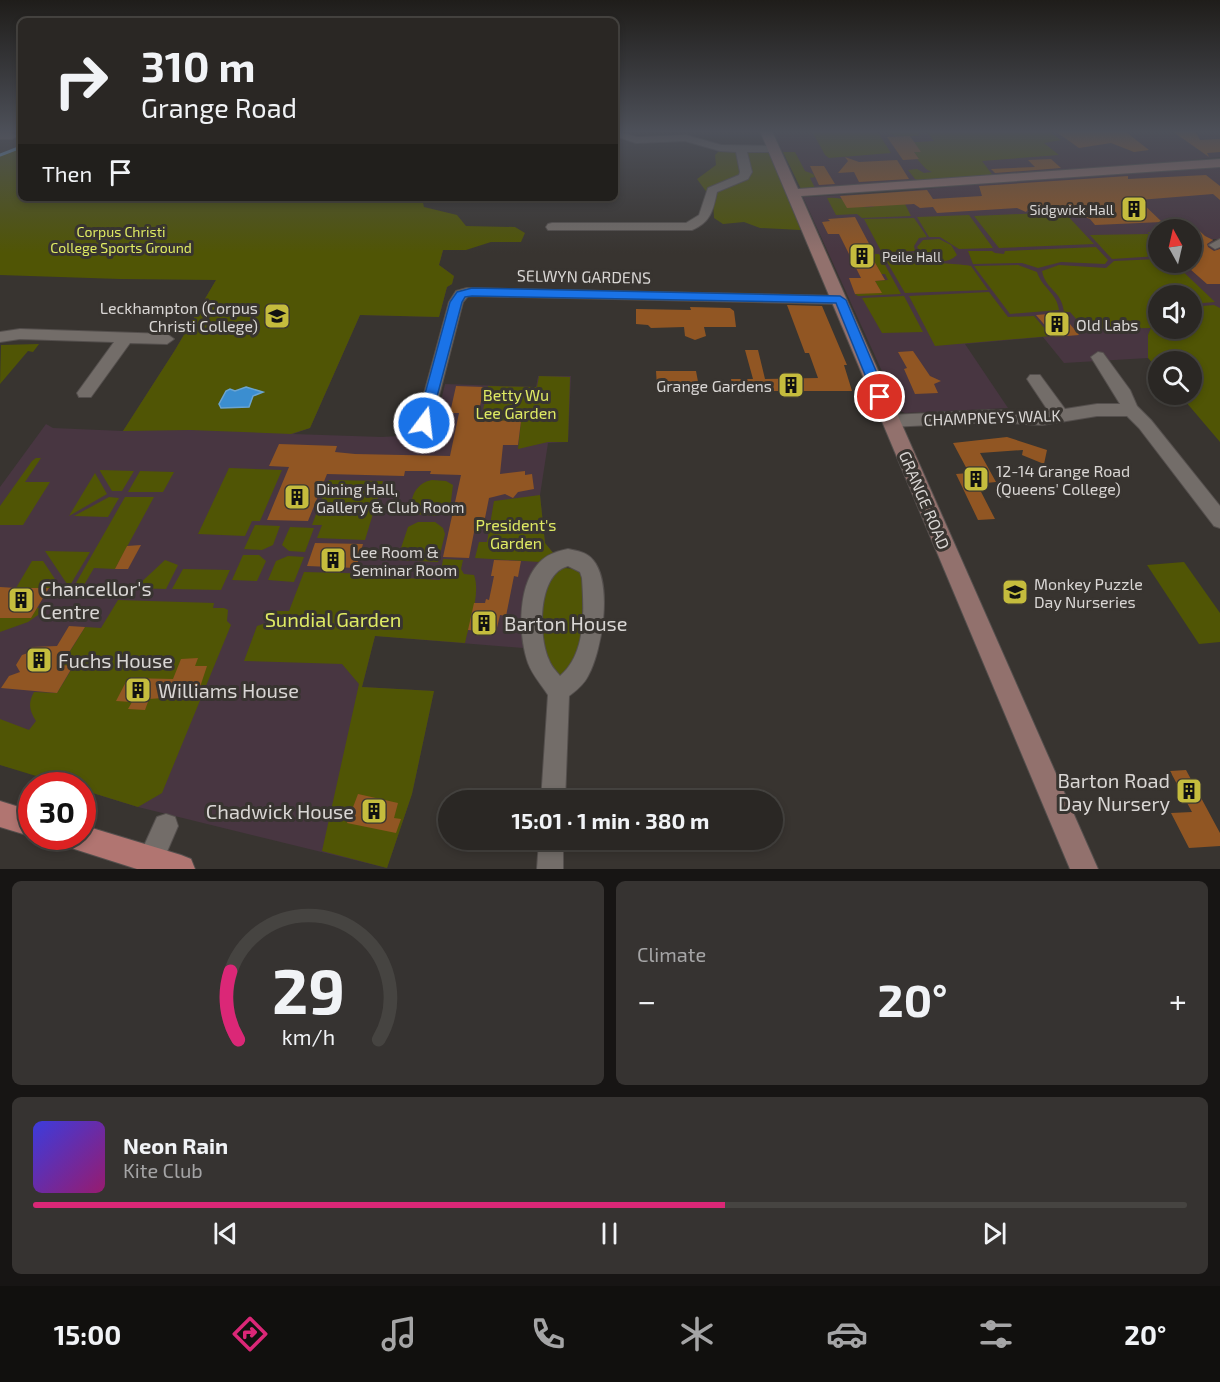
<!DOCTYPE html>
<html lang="en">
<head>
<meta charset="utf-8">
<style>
	:root { --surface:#2a2724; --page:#363331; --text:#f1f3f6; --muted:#a5a5a6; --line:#464441; --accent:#db2777 }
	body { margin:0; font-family:"Exo 2",sans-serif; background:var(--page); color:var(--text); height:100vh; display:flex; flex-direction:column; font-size:22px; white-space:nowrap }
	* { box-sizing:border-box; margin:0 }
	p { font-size:20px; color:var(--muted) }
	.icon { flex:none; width:33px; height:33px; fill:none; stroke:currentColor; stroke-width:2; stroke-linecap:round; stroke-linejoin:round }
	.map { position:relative; height:869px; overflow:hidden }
	.details { display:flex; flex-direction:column; gap:12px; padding:12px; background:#171514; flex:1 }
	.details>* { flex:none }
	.guide { position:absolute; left:18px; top:18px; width:600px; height:183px; border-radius:9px; box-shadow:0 3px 9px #0003,0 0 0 2px var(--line); background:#2a2724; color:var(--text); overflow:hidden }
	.needle { width:39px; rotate:352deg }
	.controls { position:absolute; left:1148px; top:219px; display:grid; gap:12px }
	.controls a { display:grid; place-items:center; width:54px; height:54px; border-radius:50%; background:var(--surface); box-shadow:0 3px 9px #0003,0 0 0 2px var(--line); font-size:30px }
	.speed { position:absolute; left:18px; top:772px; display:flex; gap:12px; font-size:30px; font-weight:700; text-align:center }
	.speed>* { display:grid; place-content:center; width:78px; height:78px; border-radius:50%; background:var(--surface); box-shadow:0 3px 9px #0003,0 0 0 2px var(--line); line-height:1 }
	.speed .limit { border:9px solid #d22; background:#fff; color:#111 }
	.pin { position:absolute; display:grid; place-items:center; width:51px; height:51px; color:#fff; margin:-26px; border:3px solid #fff; border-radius:50%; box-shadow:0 2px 6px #0007 }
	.me { position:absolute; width:66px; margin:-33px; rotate:15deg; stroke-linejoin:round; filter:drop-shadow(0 0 4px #0008) }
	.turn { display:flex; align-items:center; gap:21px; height:126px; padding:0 24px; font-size:27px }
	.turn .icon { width:78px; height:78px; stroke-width:2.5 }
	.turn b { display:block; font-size:42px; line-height:51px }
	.then { display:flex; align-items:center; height:57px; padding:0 24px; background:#0003; gap:12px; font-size:22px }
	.big { font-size:45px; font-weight:700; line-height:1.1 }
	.details .card { flex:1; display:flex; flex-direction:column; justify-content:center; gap:9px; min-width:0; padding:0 21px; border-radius:9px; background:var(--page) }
	.details .dial { align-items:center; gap:0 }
	.dial svg { height:156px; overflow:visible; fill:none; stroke:var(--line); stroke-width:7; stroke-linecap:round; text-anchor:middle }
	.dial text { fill:var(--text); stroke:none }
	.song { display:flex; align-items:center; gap:18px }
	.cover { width:72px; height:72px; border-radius:9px; background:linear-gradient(135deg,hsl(240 70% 55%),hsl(320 70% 35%)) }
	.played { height:6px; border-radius:3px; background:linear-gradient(90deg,var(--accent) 60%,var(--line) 60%) }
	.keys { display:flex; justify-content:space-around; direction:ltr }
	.heat { display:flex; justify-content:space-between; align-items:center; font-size:33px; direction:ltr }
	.details .tiles { flex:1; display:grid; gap:12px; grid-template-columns:1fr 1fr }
	.card:last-child { grid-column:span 2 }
	.trip { position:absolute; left:438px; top:790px; width:345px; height:60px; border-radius:30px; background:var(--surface); box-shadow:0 3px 9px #0003,0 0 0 2px var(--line); font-weight:700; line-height:60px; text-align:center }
	.dock { display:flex; height:96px; justify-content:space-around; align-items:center; background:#11100e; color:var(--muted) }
	.dock .icon { width:42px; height:42px }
	.dock .selected { color:var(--accent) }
	.dock b { font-size:27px; color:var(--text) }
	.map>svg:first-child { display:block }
</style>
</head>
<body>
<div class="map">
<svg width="1220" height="869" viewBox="0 0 1220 869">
	<rect width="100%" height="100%" fill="#383430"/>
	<g fill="#483641" fill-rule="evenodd">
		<path d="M773 131H1220V157L1081 171 801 189Z"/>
		<path d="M1220 167V239H1213V243L1220 248V314L1191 318V296H1158V321L1148 335V358L1064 363 1043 337 965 344 1008 408 905 413 900 411 803 197 885 193 1027 179ZM1158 230H1191V262H1158Z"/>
		<path d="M452 219 439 265 454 276 452 284 447 287 439 317 360 315 310 428 293 434 382 437 433 434 445 384 536 387 538 376H571L568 442 548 443 540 495 545 543 554 554 522 622 523 648 375 636 362 687 434 691 412 794 387 868 138 807 83 790 82 786 0 765V487L46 424 53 428 123 431 175 350 216 280 209 279Z"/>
	</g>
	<g fill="#505505">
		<path d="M812 131H877L891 153 829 158 825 155Z"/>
		<path d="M884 131H1048L1061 140 1044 143 1059 155 982 161 994 177 920 181 915 179 908 170 917 169 924 173 932 172 926 169 917 159H919L914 152 919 151 901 143 934 141 927 132 918 133 919 136H896Z"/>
		<path d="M21 147V198H422L424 207 457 215 466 226 515 227 525 233 521 242H491L466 250H443L439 265 454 276 452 284 447 287 439 317 360 315 310 428 291 434 190 430 123 431 175 350 216 280 120 279 0 275V156Z"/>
		<path d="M720 150 768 151 801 230 760 228 744 222 723 224 714 218 713 201 697 179 716 165 715 155Z"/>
		<path d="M783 152H795L805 171 813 174 815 177 810 178 815 188 801 189Z"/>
		<path d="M900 194 911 216 862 218 857 214 836 215 827 198C845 197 844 201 859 206 873 211 887 200 900 194Z"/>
		<path d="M1064 212 1094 244 999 248 974 216Z"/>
		<path d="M969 215 993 248 959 249 940 237H929L917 217Z"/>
		<path d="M914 218 927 237 919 238 914 246 915 251 884 252 881 251 864 219Z"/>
		<path d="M1148 232H1158V256L1112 259 1090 235 1149 234Z"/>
		<path d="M939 239 951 245 957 255C944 267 926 261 917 247L923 240Z"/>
		<path d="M1096 247 1108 260 1105 264 1061 262 1038 268 1022 263 973 264 968 251H992L995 253 1004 254 1005 251Z"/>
		<path d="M916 253C932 267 951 262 971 266L988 290 905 293 883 255Z"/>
		<path d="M875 254H879L901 294 858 296 855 294 881 292 875 281 888 280 885 274H881L874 261Z"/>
		<path d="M1158 259V262L1174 263 1215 302 1191 304V296H1158V306H1153L1158 308V328H1191V307L1214 305 1220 308V442L1180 395 1191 394V362H1158V369L1148 358V335L1151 328 1085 329 1070 312H1064C1061 289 1046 291 1042 271L1059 265 1106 268 1114 261Z"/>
		<path d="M1018 265 1037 272C1042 288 1057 293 1059 310L1010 314 974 266Z"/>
		<path d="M989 292 1008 317 1034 316 1051 336 935 346 909 296Z"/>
		<path d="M904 296 923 332 882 333 862 298Z"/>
		<path d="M39 344 33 352 28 351 0 384 1 345Z"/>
		<path d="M539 376 570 377 568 442H548L518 449 521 421 481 420 488 386 537 387Z"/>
		<path d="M36 458H41L25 482H50L23 525H0V506L32 461Z"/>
		<path d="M229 468 282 470 260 521H252L245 536 198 534Z"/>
		<path d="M100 471V470L134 471 122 491H112Z"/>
		<path d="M140 471 174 472 163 492H128Z"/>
		<path d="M95 473 107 494 69 516Z"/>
		<path d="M329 480 383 481 365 540 317 538 322 525H312Z"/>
		<path d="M432 480 446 481 453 485 450 509 436 516 415 514C406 500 417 482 432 480Z"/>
		<path d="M540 495 545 543 554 554 540 562 475 558 479 542H487L494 501Z"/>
		<path d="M109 497 119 498 108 517 74 516Z"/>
		<path d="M125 497H154L115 569 94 568 84 585 72 590Z"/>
		<path d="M418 522H435L443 528 445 534 438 562 397 560 408 527Z"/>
		<path d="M255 525 280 526 273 545 262 550 244 549Z"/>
		<path d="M290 527 314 528 305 552 289 551 282 545Z"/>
		<path d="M45 551 90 552 69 587Z"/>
		<path d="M243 555H259L266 561 257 581 232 580Z"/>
		<path d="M288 556 304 557 294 582 268 580 276 561Z"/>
		<path d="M443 559 463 560 461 569 464 574 474 575C481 594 469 623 465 643L375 636 362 687 434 691 412 794 387 868 322 851 359 684 342 664 244 661 257 626 266 623 275 611H289L304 572 382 574 387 577 440 580Z"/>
		<path d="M165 560 178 565 166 589 135 588Z"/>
		<path d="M32 561H43L63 591 55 597H47L52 588H16Z"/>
		<path d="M1184 562 1220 613V642L1199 644 1147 565Z"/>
		<path d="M565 568 576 569 582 575 587 608 580 656 560 676 554 675C550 665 546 654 543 644 538 624 540 574 565 568Z"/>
		<path d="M183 569 230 570 221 590 172 589Z"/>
		<path d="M118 600 214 603 213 608H224L228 610 227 621 231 625 162 793 138 807 83 790 82 786H69L0 765V719L29 730 36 721C29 710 28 703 34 692L57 693 73 667 56 665 63 653H69L85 627 101 628Z"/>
		<path d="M37 608H48L28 622 0 632V618Z"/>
	</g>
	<path fill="#3b8ed0" stroke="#6aa4d1" stroke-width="1.5" d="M246 387 263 392 253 396 249 407 221 408 219 404 226 391 230 389 235 391Z"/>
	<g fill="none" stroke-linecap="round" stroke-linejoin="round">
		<path stroke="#6aa4d1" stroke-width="3" d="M0 155 21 147"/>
	</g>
	<g fill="#915623">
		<path d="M1055 131 1126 132 1149 150 1134 152 1111 143 1079 148Z"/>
		<path d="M1172 131H1195L1200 140 1220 139V152L1207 153 1209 157Z"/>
		<path d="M910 136 921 152H914L919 159 903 160 887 137Z"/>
		<path d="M845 157 859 162 897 160 909 179 859 182 854 172 838 173 848 161Z"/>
		<path d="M1051 159 1061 168 995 173 991 169 1035 167 1028 160Z"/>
		<path d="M810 166H824L835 184 819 185Z"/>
		<path d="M1206 175 1220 186V200L1213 194 1139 200 1162 222 1095 225 1090 219 1079 215 1071 206 1049 208 1047 214 1042 208H1029L1026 212 1017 208 937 213 933 207 920 208 914 204 847 208 840 196 927 190 933 199 982 196 979 186 1128 176V179Z"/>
		<path d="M855 217 875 255 874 261 885 280 875 281 882 293 855 294 849 278H861L839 234H828L822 222 830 221 828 219Z"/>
		<path d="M1191 223 1205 236 1213 240 1207 244 1208 247 1214 251 1220 249V284H1207L1182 262H1191Z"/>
		<path d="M787 305 822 306 847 365H844L852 391H733L731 379H753L745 350H758L765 379 818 378 809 353H805Z"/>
		<path d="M690 307 730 308 734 311 736 327H704L706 336 695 340 685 336 684 327 651 328 648 325 636 324V309L691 310Z"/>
		<path d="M1061 313 1065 318 1079 335 1055 337 1036 315Z"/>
		<path d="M913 351 930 376 941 381 934 384 938 393 915 394 904 369 907 368 898 352Z"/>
		<path d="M656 371H696L699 387H657Z"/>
		<path d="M456 386 484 387 477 420 521 421 518 445H503L500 474 525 471V475L532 474 534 489 518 492 513 498 505 494 489 498 483 528 475 527 469 558 443 557 461 475 430 474 431 471H405L404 476 327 474 308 521 267 520 289 467 269 466 279 444 337 446 335 452 355 454 450 456 459 413H450Z"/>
		<path d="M1007 437 1047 450 1044 464 1022 455 1023 450 980 453 996 482 977 484 995 519 978 520 956 474 969 473 953 443Z"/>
		<path d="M315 543 363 544 356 568 307 566Z"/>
		<path d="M141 545 128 569H115L127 546Z"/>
		<path d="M494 560 521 561 518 577 514 576 506 616 500 615 496 632 468 630 474 603H485L486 599 489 600 494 576H491Z"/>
		<path d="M0 587 16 588H49L31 618H0Z"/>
		<path d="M69 626 85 627 61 665 73 666 57 693 1 688 9 676 20 672 16 665 22 655 28 653 32 647 57 646Z"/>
		<path d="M198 658 195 666H207L198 693H192L191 696 149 699 145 710 128 709 132 702 116 701 128 678 173 679 181 659Z"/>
		<path d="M1186 770 1220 833V846L1189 848 1171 813 1192 812 1170 771Z"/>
		<path d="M358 794 398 803 394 818 401 819 396 833 347 823Z"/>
	</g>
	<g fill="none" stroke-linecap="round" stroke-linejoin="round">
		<g stroke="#544f4d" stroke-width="2">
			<g id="street">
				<path d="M615 131 637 137 686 135 721 145 774 146 779 149 774 152H747L752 172 748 179 717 192C713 210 711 222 692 230H548L546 227 548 224 552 223H686L699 215 708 188 739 175 740 172 736 152 720 151 685 141 636 143 615 136Z"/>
				<path d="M0 133H12L17 136 12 139H0Z"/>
				<path d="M1220 239V247L1215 249 1209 245Z"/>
				<path d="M467 288 840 296 847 300 840 304 468 296 463 302 432 423 430 427 424 429 418 427 416 423 449 302 456 291Z"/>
				<path d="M20 329 167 334 174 339 167 344 130 343 91 397H79L77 393 114 342 20 339 0 342V332Z"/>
				<path d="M1098 352 1103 353 1130 390 1137 406 1151 420 1220 506V528L1214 526 1139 428 1127 416H1097L1042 425 993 422 890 427 884 425 882 421 884 417 890 415 993 410 1049 412 1027 379 1030 375H1040L1065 409 1097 404H1120L1091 357Z"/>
				<path d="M568 549C577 551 587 552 593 560 613 584 602 651 588 676 584 684 577 690 569 696L565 801H541L548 695C541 684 533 676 528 663 518 634 517 582 542 560 550 553 559 551 568 549ZM568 566 580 572 582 578C584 609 587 653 560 676 556 671 551 666 549 660 538 637 537 574 568 566Z"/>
				<path d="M166 814 175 817 178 826 160 868 145 869 138 859 157 817Z"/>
				<path d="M539 840H563V869H537Z"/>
			</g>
		</g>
		<g stroke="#544f4d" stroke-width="2">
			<path id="secondary" d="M760 131H772L798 189 1220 159V167L801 196 1098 869H1070Z"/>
		</g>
		<g stroke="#544f4d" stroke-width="2">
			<g id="primary">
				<path d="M0 801 32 811 33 837 0 827Z"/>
				<path d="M82 825 181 855 191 859 195 869H137L68 847 65 837H82Z"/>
			</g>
		</g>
		<use href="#street" fill="#736d69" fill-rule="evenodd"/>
		<use href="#secondary" fill="#92716d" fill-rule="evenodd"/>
		<use href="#primary" fill="#b17571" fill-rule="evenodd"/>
	</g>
	<linearGradient id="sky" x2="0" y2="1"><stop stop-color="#1f1d1a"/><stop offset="0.52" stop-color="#4d5059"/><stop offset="1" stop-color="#4d5059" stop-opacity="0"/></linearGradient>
	<rect width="1220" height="253" fill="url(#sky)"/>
	<path fill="#1a73e8" stroke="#114b97" stroke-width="1.5" d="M472 288 840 296 846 300 887 397 880 402 874 397 836 303 472 296 465 297 462 302 430 423 424 428 419 426 417 423 450 302 457 292Z"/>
	<defs>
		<g id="building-square" transform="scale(1.35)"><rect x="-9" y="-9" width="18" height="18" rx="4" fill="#c5bc3d" stroke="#383430"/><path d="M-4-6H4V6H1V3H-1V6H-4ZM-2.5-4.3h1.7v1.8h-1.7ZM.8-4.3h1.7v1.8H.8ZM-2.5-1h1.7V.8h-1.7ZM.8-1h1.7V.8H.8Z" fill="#111"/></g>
		<g id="university-square" transform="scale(1.35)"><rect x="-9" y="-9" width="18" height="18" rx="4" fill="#c5bc3d" stroke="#383430"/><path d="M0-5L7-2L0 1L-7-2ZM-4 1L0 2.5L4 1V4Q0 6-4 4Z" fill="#111"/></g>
		<g id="school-square" transform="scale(1.35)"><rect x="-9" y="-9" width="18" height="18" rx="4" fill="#c5bc3d" stroke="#383430"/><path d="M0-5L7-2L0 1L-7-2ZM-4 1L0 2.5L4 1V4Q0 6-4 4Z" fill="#111"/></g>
	</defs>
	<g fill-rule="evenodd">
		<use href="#building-square" x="1134" y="209"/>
		<use href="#building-square" x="862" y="256"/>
		<use href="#university-square" x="277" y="316"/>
		<use href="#building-square" x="1057" y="324"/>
		<use href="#building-square" x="791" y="385"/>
		<use href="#building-square" x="976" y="479"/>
		<use href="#building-square" x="297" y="497"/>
		<use href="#building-square" x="333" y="560"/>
		<use href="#school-square" x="1015" y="592"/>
		<use href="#building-square" x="21" y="600"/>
		<use href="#building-square" x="484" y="623"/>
		<use href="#building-square" x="39" y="660"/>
		<use href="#building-square" x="138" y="690"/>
		<use href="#building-square" x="1189" y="791"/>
		<use href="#building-square" x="374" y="811"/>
	</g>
	<g text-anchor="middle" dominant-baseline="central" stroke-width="6" stroke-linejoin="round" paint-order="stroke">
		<g font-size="14" fill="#d9d6d4" stroke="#383430" text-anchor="end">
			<text x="1114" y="209">Sidgwick Hall</text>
			<text x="882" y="256" text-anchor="start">Peile Hall</text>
		</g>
		<g font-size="14" fill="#dfea63" stroke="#383430">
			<text x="121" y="231">Corpus Christi<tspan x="121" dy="16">College Sports Ground</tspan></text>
		</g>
		<g font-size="16" fill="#d9d6d4" stroke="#383430">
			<text transform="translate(584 276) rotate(1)">SELWYN GARDENS</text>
			<text transform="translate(992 417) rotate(-2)">CHAMPNEYS WALK</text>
			<text transform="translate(925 500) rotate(67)">GRANGE ROAD</text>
		</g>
		<g font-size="16" fill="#d9d6d4" stroke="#383430" text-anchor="start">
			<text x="258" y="307" text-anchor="end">Leckhampton (Corpus<tspan x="258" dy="18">Christi College)</tspan></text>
			<text x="1076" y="324">Old Labs</text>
			<text x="772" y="385" text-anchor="end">Grange Gardens</text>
			<text x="996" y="470">12-14 Grange Road<tspan x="996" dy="18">(Queens' College)</tspan></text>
			<text x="316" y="488">Dining Hall,<tspan x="316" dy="18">Gallery &amp; Club Room</tspan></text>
			<text x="352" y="551">Lee Room &amp;<tspan x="352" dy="18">Seminar Room</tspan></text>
			<text x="1034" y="583">Monkey Puzzle<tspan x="1034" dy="18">Day Nurseries</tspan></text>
		</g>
		<g font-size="16" fill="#dfea63" stroke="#383430">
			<text x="516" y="394">Betty Wu<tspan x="516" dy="18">Lee Garden</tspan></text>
			<text x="516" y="524">President's<tspan x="516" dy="18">Garden</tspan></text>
		</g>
		<g font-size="20" fill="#d9d6d4" stroke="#383430" text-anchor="start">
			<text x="40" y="588">Chancellor's<tspan x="40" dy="23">Centre</tspan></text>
			<text x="504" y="623">Barton House</text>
			<text x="58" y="660">Fuchs House</text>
			<text x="158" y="690">Williams House</text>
			<text x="1170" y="780" text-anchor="end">Barton Road<tspan x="1170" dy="23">Day Nursery</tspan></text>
			<text x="354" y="811" text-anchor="end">Chadwick House</text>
		</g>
		<g font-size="20" fill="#dfea63" stroke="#383430">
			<text x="333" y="619">Sundial Garden</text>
		</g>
	</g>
</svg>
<div class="controls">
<a><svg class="needle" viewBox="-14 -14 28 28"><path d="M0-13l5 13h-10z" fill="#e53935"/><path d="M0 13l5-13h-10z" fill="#a5a5a6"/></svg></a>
<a><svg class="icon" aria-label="sound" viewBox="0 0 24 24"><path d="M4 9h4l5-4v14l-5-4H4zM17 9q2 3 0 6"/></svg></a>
<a><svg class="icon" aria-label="search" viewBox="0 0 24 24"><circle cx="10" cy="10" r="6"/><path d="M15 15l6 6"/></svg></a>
</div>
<div class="speed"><div class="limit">30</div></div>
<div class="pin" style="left:880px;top:397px;background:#d93025"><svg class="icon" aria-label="arrive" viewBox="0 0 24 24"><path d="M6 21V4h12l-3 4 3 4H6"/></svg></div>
<svg class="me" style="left:424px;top:423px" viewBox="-20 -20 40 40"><circle r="17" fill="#1a73e8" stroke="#fff" stroke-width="3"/><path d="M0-11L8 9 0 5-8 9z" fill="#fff"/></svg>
<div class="trip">15:01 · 1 min · 380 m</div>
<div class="guide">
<div class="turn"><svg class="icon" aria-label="right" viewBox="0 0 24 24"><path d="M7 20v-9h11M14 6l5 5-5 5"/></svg><div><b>310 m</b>Grange Road</div></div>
<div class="then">Then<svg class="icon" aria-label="arrive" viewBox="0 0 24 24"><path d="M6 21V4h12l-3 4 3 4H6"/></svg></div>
</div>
</div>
<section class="details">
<div class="tiles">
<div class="card dial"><svg viewBox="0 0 100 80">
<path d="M14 69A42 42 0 1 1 86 69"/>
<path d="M14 69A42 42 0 0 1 10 34" stroke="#db2777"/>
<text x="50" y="56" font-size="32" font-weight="700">29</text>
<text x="50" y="72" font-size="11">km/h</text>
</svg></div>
<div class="card"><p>Climate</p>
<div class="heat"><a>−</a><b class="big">20°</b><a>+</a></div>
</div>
<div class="card">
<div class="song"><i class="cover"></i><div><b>Neon Rain</b><p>Kite Club</p></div></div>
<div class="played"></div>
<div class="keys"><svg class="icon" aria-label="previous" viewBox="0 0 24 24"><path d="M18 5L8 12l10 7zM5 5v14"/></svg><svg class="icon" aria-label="pause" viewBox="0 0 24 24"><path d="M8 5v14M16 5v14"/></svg><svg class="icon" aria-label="next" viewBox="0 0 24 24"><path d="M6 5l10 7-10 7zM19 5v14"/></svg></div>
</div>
</div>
</section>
<nav class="dock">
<b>15:00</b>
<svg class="icon selected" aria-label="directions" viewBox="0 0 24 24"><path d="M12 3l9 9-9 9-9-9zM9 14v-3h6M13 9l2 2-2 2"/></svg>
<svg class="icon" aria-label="music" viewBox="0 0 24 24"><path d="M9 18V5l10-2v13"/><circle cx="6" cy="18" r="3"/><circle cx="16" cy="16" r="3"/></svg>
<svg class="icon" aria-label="phone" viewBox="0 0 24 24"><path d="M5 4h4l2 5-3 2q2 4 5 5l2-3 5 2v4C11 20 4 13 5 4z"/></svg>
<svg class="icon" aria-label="climate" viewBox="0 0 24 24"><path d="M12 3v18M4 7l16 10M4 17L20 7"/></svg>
<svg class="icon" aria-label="car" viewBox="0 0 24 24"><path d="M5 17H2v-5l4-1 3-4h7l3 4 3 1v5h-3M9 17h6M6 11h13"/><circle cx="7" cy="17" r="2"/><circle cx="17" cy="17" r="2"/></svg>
<svg class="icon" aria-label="filters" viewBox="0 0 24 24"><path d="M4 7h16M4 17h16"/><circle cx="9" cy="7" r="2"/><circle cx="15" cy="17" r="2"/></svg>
<b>20°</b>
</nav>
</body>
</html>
